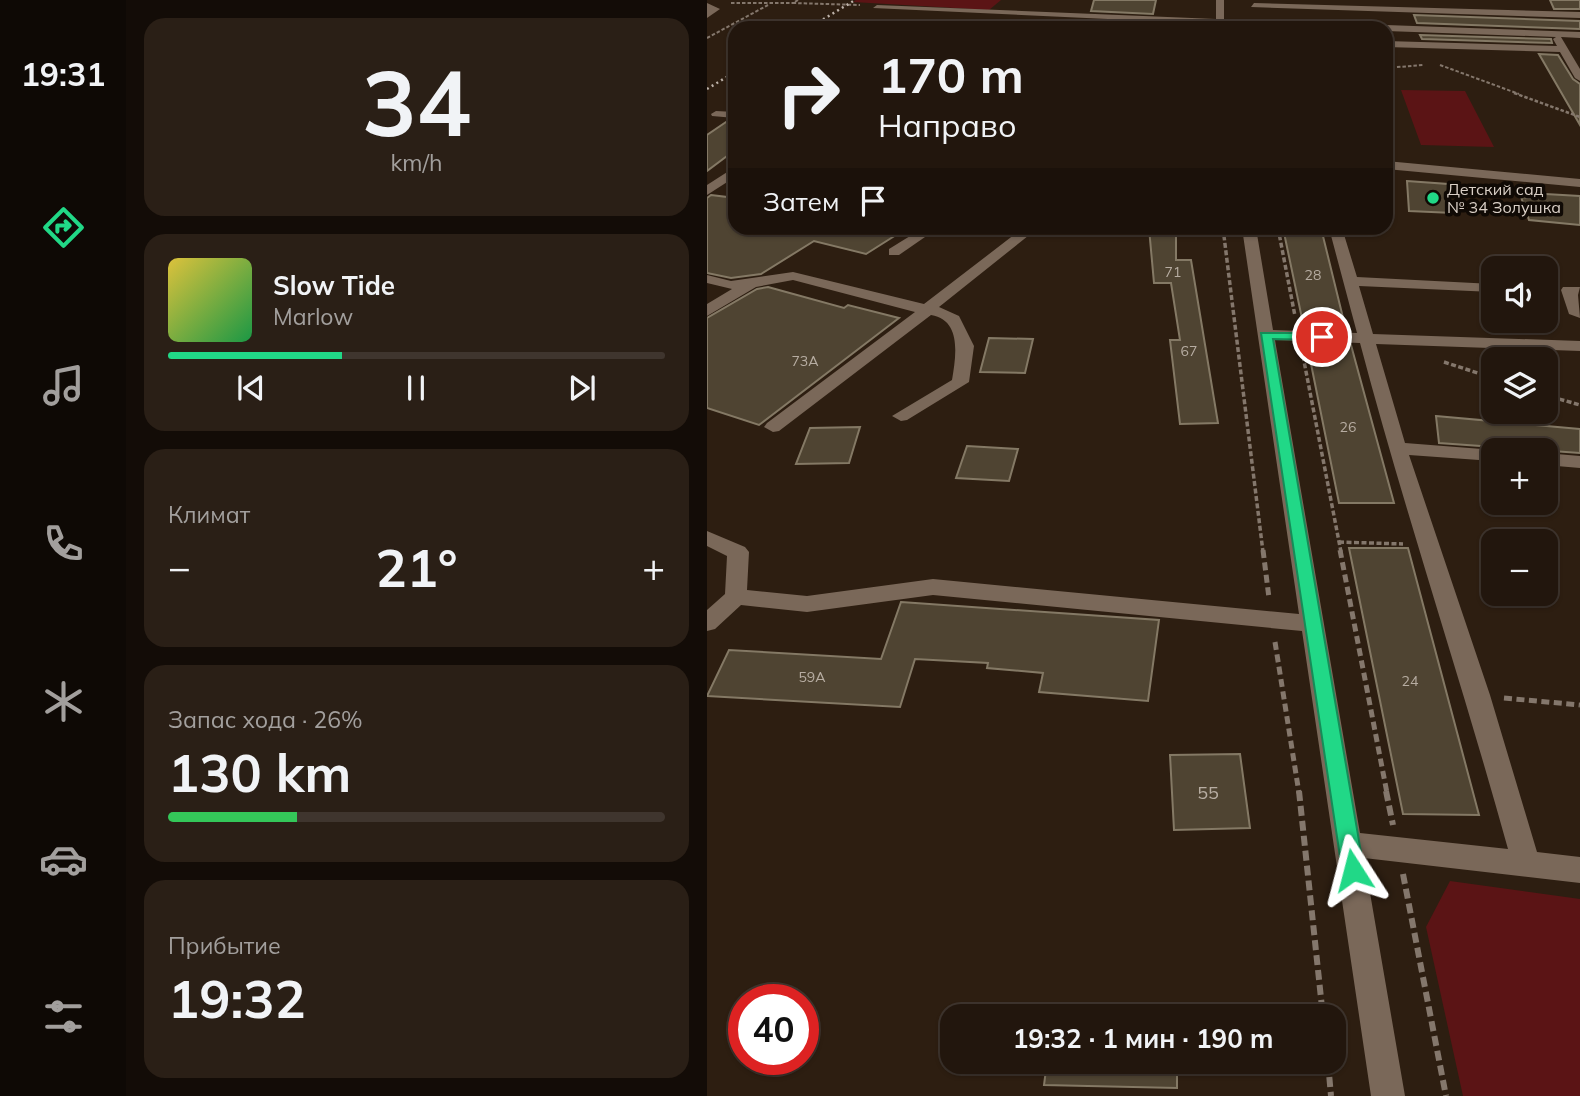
<!DOCTYPE html>
<html lang="ru">
<head>
<meta charset="utf-8">
<style>
	:root { --surface:#22160d; --page:#2a1f16; --text:#f1f3f6; --muted:#a29f9d; --line:#3f352e; --accent:#21d887 }
	body { margin:0; font-family:Mulish,sans-serif; background:var(--page); color:var(--text); height:100vh; display:flex; flex-direction:column; font-size:26px; white-space:nowrap }
	* { box-sizing:border-box; margin:0 }
	p { font-size:23px; color:var(--muted) }
	.icon { flex:none; width:38px; height:38px; fill:none; stroke:currentColor; stroke-width:2; stroke-linecap:round; stroke-linejoin:round }
	.map { position:relative; flex:1; overflow:hidden }
	.panel { display:flex; flex-direction:column; gap:18px; padding:18px; background:#130c07; width:581px }
	.panel>* { flex:none }
	.banner { position:absolute; left:21px; top:21px; width:665px; height:214px; border-radius:21px; box-shadow:0 2px 5px #0004,0 0 0 2px var(--line); background:#22160d; color:var(--text); overflow:hidden }
	.buttons { position:absolute; left:774px; top:256px; display:grid; gap:14px }
	.buttons a { display:grid; place-items:center; width:77px; height:77px; border-radius:14px; background:var(--surface); box-shadow:0 2px 5px #0004,0 0 0 2px var(--line); font-size:35px }
	.speed { position:absolute; left:21px; top:984px; display:flex; gap:14px; font-size:35px; font-weight:700; text-align:center }
	.speed>* { display:grid; place-content:center; width:91px; height:91px; border-radius:50%; background:var(--surface); box-shadow:0 2px 5px #0004,0 0 0 2px var(--line); line-height:1 }
	.speed .limit { border:10px solid #d22; background:#fff; color:#111 }
	.pin { position:absolute; display:grid; place-items:center; width:60px; height:60px; color:#fff; margin:-30px; border:4px solid #fff; border-radius:50%; box-shadow:0 2px 7px #0007 }
	.me { position:absolute; width:77px; margin:-38px; rotate:351deg; stroke-linejoin:round; filter:drop-shadow(0 0 5px #0008) }
	.turn { display:flex; align-items:center; gap:24px; height:147px; padding:0 35px; font-size:32px }
	.turn .icon { width:91px; height:91px; stroke-width:2.5 }
	.turn b { display:block; font-size:49px; line-height:60px }
	.then { display:flex; align-items:center; height:66px; padding:0 35px; background:#0003; gap:14px; font-size:26px }
	.big { font-size:52px; font-weight:700; line-height:1.1 }
	.panel .card { flex:1; display:flex; flex-direction:column; justify-content:center; gap:10px; min-width:0; padding:0 24px; border-radius:21px; background:var(--page) }
	.panel .dial { align-items:center; gap:0 }
	.dial b { font-size:91px; line-height:1 }
	.song { display:flex; align-items:center; gap:21px }
	.cover { width:84px; height:84px; border-radius:10px; background:linear-gradient(135deg,hsl(50 70% 55%),hsl(140 70% 35%)) }
	.played { height:7px; border-radius:4px; background:linear-gradient(90deg,var(--accent) 35%,var(--line) 35%) }
	.keys { display:flex; justify-content:space-around; direction:ltr }
	.heat { display:flex; justify-content:space-between; align-items:center; font-size:38px; direction:ltr }
	.charge { height:10px; border-radius:5px; background:linear-gradient(90deg,#34c759 26%,var(--line) 0) }
	.trip { position:absolute; left:233px; top:1004px; width:406px; height:70px; border-radius:21px; background:var(--surface); box-shadow:0 2px 5px #0004,0 0 0 2px var(--line); font-weight:700; line-height:70px; text-align:center }
	main { display:flex; flex:1; min-height:0 }
	.tabs { display:flex; flex-direction:column; width:126px; justify-content:space-around; align-items:center; background:#0e0905; color:var(--muted) }
	.tabs .icon { width:49px; height:49px }
	.tabs .current { color:var(--accent) }
	.tabs b { font-size:32px; color:var(--text) }
	.map>svg:first-child { display:block }
</style>
</head>
<body>
<main>
<nav class="tabs">
<b>19:31</b>
<svg class="icon current" aria-label="directions" viewBox="0 0 24 24"><path d="M12 3l9 9-9 9-9-9zM9 14v-3h6M13 9l2 2-2 2"/></svg>
<svg class="icon" aria-label="music" viewBox="0 0 24 24"><path d="M9 18V5l10-2v13"/><circle cx="6" cy="18" r="3"/><circle cx="16" cy="16" r="3"/></svg>
<svg class="icon" aria-label="phone" viewBox="0 0 24 24"><path d="M5 4h4l2 5-3 2q2 4 5 5l2-3 5 2v4C11 20 4 13 5 4z"/></svg>
<svg class="icon" aria-label="climate" viewBox="0 0 24 24"><path d="M12 3v18M4 7l16 10M4 17L20 7"/></svg>
<svg class="icon" aria-label="car" viewBox="0 0 24 24"><path d="M5 17H2v-5l4-1 3-4h7l3 4 3 1v5h-3M9 17h6M6 11h13"/><circle cx="7" cy="17" r="2"/><circle cx="17" cy="17" r="2"/></svg>
<svg class="icon" aria-label="filters" viewBox="0 0 24 24"><path d="M4 7h16M4 17h16"/><circle cx="9" cy="7" r="2"/><circle cx="15" cy="17" r="2"/></svg>
</nav>
<section class="panel">
<div class="card dial"><b>34</b><p>km/h</p></div>
<div class="card">
<div class="song"><i class="cover"></i><div><b>Slow Tide</b><p>Marlow</p></div></div>
<div class="played"></div>
<div class="keys"><svg class="icon" aria-label="previous" viewBox="0 0 24 24"><path d="M18 5L8 12l10 7zM5 5v14"/></svg><svg class="icon" aria-label="pause" viewBox="0 0 24 24"><path d="M8 5v14M16 5v14"/></svg><svg class="icon" aria-label="next" viewBox="0 0 24 24"><path d="M6 5l10 7-10 7zM19 5v14"/></svg></div>
</div>
<div class="card"><p>Климат</p>
<div class="heat"><a>−</a><b class="big">21°</b><a>+</a></div>
</div>
<div class="card"><p>Запас хода · 26%</p><b class="big">130 km</b><div class="charge"></div></div>
<div class="card"><p>Прибытие</p><b class="big">19:32</b></div>
</section>
<div class="map">
<svg width="873" height="1096" viewBox="0 0 873 1096">
	<rect width="100%" height="100%" fill="#2d1e11"/>
	<g fill="#5b1415">
		<path d="M149 0H294L282 10 146 2Z"/>
		<path d="M694 90 758 91 787 147 714 145Z"/>
		<path d="M743 881 873 899V1096H756L719 927Z"/>
	</g>
	<g fill="#4f4432" stroke="#847965" stroke-width="2">
		<path d="M387 0H449L446 14 384 11Z"/>
		<path d="M843 0H873V9H847Z"/>
		<path d="M707 15 873 21V29L710 23Z"/>
		<path d="M382 21 444 24 443 28H380Z"/>
		<path d="M713 35 844 39 845 43 715 39Z"/>
		<path d="M832 54 851 55 866 79 873 84V125Z"/>
		<path d="M22 120 28 121V150L0 171V135Z"/>
		<path d="M700 181 741 184 746 213 702 211Z"/>
		<path d="M821 193 873 196V225L822 220 814 197 823 198Z"/>
		<path d="M4 195 28 198V228H200L159 254 107 241 54 274 24 278 0 273V198Z"/>
		<path d="M442 228H469V260H484L511 423 473 424 463 340H473L464 283H447Z"/>
		<path d="M576 228H614L639 330 597 328Z"/>
		<path d="M61 287 137 308 141 305 192 318 52 425 0 408V318L50 289Z"/>
		<path d="M282 338 326 339 318 373 273 372Z"/>
		<path d="M600 344 644 345 687 503H632Z"/>
		<path d="M729 416 873 429V453L732 443Z"/>
		<path d="M153 427 142 463 89 464 103 428Z"/>
		<path d="M260 446 311 449 302 481 249 478Z"/>
		<path d="M642 548H701L772 815 696 814Z"/>
		<path d="M194 602 452 620 441 701 332 692 336 673 280 668 281 663 208 659 193 707 0 696 22 650 174 659Z"/>
		<path d="M533 754 543 828 467 830 463 755Z"/>
		<path d="M340 1062H470V1088L337 1085Z"/>
	</g>
	<g fill="none" stroke-linecap="round" stroke-linejoin="round">
		<g stroke="#84776c" stroke-width="2" stroke-dasharray="3.5 2" stroke-linecap="butt">
			<path d="M91 0 86 3 153 5"/>
			<path d="M24 3H86"/>
			<path d="M0 38 61 5"/>
			<path d="M733 65 812 94"/>
			<path d="M679 68 716 65"/>
		</g>
		<path stroke="#84776c" stroke-width="2.5" stroke-dasharray="3.5 2" stroke-linecap="butt" d="M807 93 873 117"/>
		<g stroke="#84776c" stroke-width="3.5" stroke-dasharray="5 2.5" stroke-linecap="butt">
			<path d="M516 228 556 552"/>
			<path d="M571 228 588 316"/>
			<path d="M596 356 634 552"/>
			<path d="M737 362 786 378"/>
			<path d="M838 395 873 405"/>
			<path d="M632 542 696 544"/>
		</g>
		<g stroke="#84776c" stroke-width="5" stroke-dasharray="8 4.5" stroke-linecap="butt">
			<path d="M556 550 562 598"/>
			<path d="M633 550 680 793"/>
			<path d="M568 642 592 793"/>
			<path d="M797 698 873 705"/>
		</g>
		<g stroke="#84776c" stroke-width="6" stroke-dasharray="10 5" stroke-linecap="butt">
			<path d="M592 791 616 1017"/>
			<path d="M679 791 686 825"/>
			<path d="M696 874 739 1096"/>
			<path d="M621 1062 624 1096"/>
		</g>
		<g fill="#7a6859" fill-rule="evenodd">
			<path d="M509 0H517V19L671 28 517 25V28H509V24L166 8 170 5 509 19Z"/>
			<path d="M0 3 13 9 0 18Z"/>
			<path d="M547 3 873 12V18L544 7Z"/>
			<path d="M679 25 873 32V38L854 37 873 69V81L868 78 853 52 679 47V41L850 46 846 39 849 37 679 31 675 28Z"/>
			<path d="M9 111 28 112V118L5 116 4 114Z"/>
			<path d="M679 161 873 179V187L679 169Z"/>
			<path d="M28 167V177L0 195V185Z"/>
			<path d="M216 228H231L192 255H182V249Z"/>
			<path d="M316 228H331L232 307 252 316 267 346 262 382 200 420 194 421 185 416 245 380C249 356 255 320 224 315L72 431 66 432 57 427 60 423 208 312 86 280 49 287 0 316V304L25 289 0 283V275L24 281 86 272 217 304Z"/>
			<path d="M535 228H549L566 330 650 333 622 228H635L650 277 786 284V292L652 286 666 334 873 341V351L669 344 698 443 788 450 786 461 702 455 783 695 830 852 873 857V883L657 858 698 1096H664L595 631 226 595 100 612 34 605 8 629 0 631V610L18 594 20 556 0 546V531L38 547 42 552 40 590 100 596 226 579 592 614ZM568 340 653 343C698 513 754 679 801 849L653 833Z"/>
			<path d="M856 287H873L871 295 873 318 862 314 854 290Z"/>
			<path d="M838 453 873 456V468L838 465Z"/>
		</g>
		<g stroke="#bdb2a9" stroke-width="2.5" stroke-dasharray="2 3.5" stroke-linecap="butt">
			<path d="M102 28 148 0"/>
			<path d="M0 89 28 72"/>
		</g>
	</g>
	<path fill="#21d887" stroke="#158c58" stroke-width="2" d="M554 333H615L621 337 615 340 566 339 657 870 653 877 646 880 638 877 635 870Z"/>
	<circle fill="#21d887" stroke="#100a05" stroke-width="2.5" cx="726" cy="198" r="7"/>
	<g text-anchor="middle" dominant-baseline="central" stroke-width="7" stroke-linejoin="round" paint-order="stroke">
		<g font-size="14" fill="#b7ada2">
			<text x="466" y="272">71</text>
			<text x="606" y="275">28</text>
			<text x="482" y="351">67</text>
			<text x="98" y="361">73А</text>
			<text x="641" y="427">26</text>
			<text x="105" y="677">59А</text>
			<text x="703" y="681">24</text>
		</g>
		<g font-size="16" fill="#dad0c7" stroke="#100a05" text-anchor="start">
			<text x="740" y="189">Детский сад<tspan x="740" dy="18">№ 34 Золушка</tspan></text>
		</g>
		<g font-size="18" fill="#b7ada2">
			<text x="501" y="792">55</text>
		</g>
	</g>
</svg>
<div class="buttons">
<a><svg class="icon" aria-label="sound" viewBox="0 0 24 24"><path d="M4 9h4l5-4v14l-5-4H4zM17 9q2 3 0 6"/></svg></a>
<a><svg class="icon" aria-label="layers" viewBox="0 0 24 24"><path d="M12 4l9 5-9 5-9-5zM3 14l9 5 9-5"/></svg></a>
<a>+</a>
<a>−</a>
</div>
<div class="speed"><div class="limit">40</div></div>
<div class="pin" style="left:615px;top:337px;background:#d93025"><svg class="icon" aria-label="arrive" viewBox="0 0 24 24"><path d="M6 21V4h12l-3 4 3 4H6"/></svg></div>
<svg class="me" style="left:646px;top:870px" viewBox="-20 -20 40 40"><path d="M0-17L14 15 0 8-14 15z" fill="#21d887" stroke="#fff" stroke-width="4"/></svg>
<div class="trip">19:32 · 1 мин · 190 m</div>
<div class="banner">
<div class="turn"><svg class="icon" aria-label="right" viewBox="0 0 24 24"><path d="M7 20v-9h11M14 6l5 5-5 5"/></svg><div><b>170 m</b>Направо</div></div>
<div class="then">Затем<svg class="icon" aria-label="arrive" viewBox="0 0 24 24"><path d="M6 21V4h12l-3 4 3 4H6"/></svg></div>
</div>
</div>
</main>
</body>
</html>
